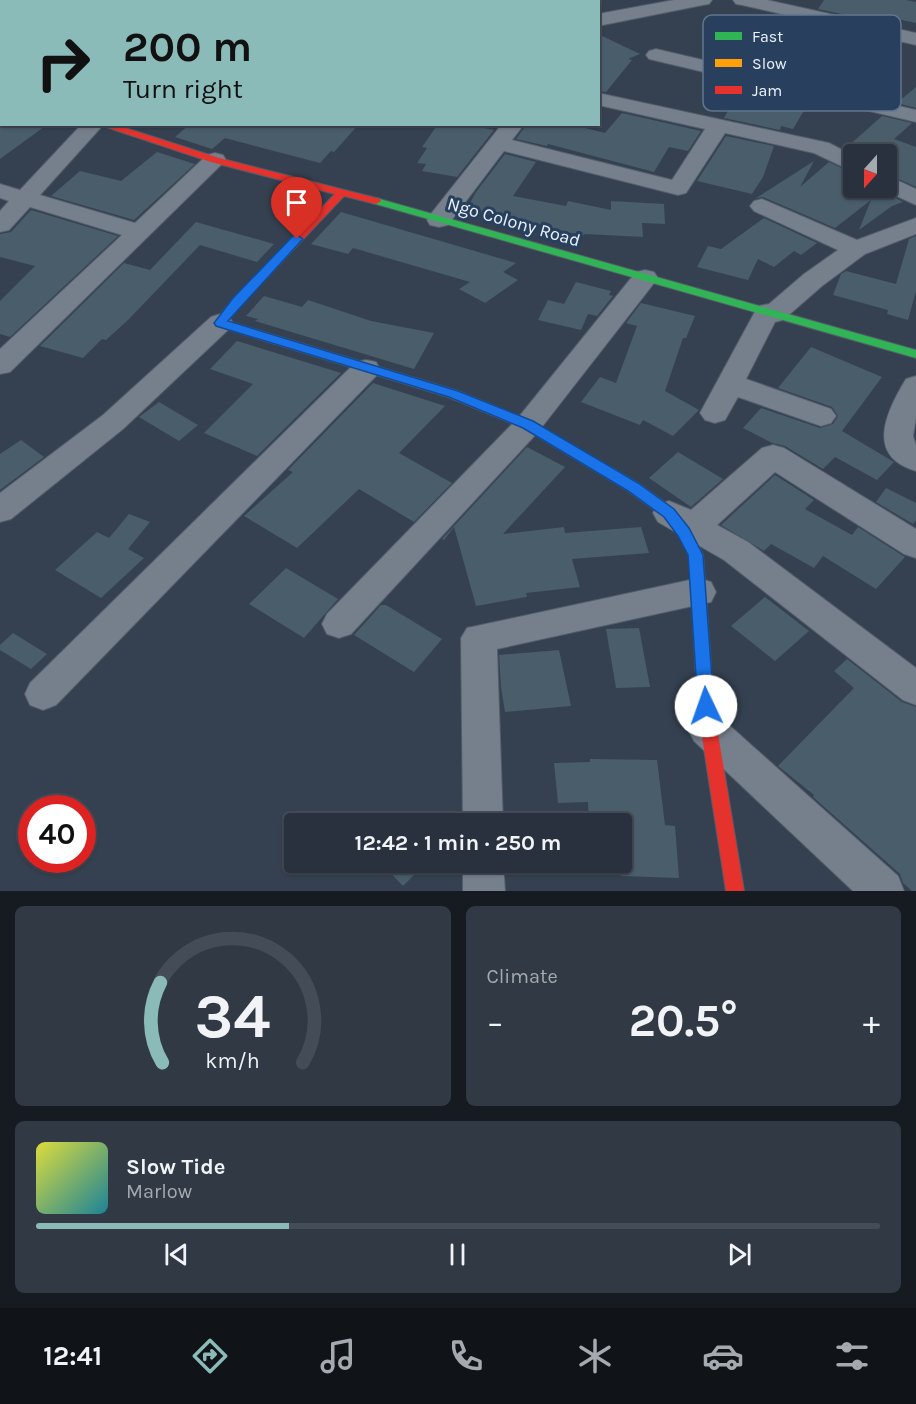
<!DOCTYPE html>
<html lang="en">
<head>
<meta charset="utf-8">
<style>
	:root { --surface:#28313d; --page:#303944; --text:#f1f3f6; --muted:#a5a9b0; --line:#444c57; --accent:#8bbbb9 }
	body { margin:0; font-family:Karla,sans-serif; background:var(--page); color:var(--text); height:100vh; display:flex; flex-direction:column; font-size:22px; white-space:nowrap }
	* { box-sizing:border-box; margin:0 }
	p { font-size:20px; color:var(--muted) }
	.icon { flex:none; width:33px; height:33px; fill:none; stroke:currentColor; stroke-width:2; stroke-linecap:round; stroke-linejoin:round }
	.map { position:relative; height:891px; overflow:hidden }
	.panel { display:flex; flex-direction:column; gap:15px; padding:15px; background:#161b22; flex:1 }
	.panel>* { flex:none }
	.banner { position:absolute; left:0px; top:0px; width:600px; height:126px; box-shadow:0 2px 4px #0004,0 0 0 2px var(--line); background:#8bbbb9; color:#111; overflow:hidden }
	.needle { width:39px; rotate:201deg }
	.buttons { position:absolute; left:843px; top:144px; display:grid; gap:12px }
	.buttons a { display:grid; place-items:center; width:54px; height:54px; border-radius:6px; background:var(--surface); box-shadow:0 2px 4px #0004,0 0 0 2px var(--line); font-size:30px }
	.speed { position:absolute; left:18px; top:795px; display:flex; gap:12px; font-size:30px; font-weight:700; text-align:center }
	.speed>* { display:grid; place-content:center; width:78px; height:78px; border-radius:50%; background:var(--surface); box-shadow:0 2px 4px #0004,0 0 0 2px var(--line); line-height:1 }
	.speed .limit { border:9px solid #d22; background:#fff; color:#111 }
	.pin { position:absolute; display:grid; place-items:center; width:51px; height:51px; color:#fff; margin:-62px -26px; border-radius:50% 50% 50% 0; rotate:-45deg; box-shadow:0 0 6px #0007 }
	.pin .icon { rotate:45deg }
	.me { position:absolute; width:66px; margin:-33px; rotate:357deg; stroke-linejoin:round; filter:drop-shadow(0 0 4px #0008) }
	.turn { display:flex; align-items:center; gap:21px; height:126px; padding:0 24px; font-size:27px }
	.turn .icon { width:78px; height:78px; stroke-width:2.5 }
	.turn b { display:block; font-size:42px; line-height:51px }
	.big { font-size:45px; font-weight:700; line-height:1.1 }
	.panel .widget { flex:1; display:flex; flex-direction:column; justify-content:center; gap:9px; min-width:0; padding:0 21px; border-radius:9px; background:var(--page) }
	.panel .dial { align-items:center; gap:0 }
	.dial svg { height:156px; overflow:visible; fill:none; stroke:var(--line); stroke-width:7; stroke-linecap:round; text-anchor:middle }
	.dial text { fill:var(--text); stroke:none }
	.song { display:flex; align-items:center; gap:18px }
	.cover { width:72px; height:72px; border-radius:9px; background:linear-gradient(135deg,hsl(60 70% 55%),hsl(190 70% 35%)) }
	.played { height:6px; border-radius:3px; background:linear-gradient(90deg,var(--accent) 30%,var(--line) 30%) }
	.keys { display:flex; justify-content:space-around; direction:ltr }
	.heat { display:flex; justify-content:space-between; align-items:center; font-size:33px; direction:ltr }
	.panel .tiles { flex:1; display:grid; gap:15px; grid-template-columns:1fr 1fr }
	.widget:last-child { grid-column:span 2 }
	.trip { position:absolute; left:284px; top:813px; width:348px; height:60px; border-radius:6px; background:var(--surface); box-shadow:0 2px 4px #0004,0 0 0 2px var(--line); font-weight:700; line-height:60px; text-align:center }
	.tab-bar { display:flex; height:96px; justify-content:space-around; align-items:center; background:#101418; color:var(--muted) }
	.tab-bar .icon { width:42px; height:42px }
	.tab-bar .active { color:var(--accent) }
	.tab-bar b { font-size:27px; color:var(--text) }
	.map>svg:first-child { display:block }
</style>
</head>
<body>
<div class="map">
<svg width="916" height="891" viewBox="0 0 916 891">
	<rect width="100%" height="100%" fill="#354151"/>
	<g fill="#495d6b">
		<path d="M824 0H906L916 2V23L878 15 874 21 818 9Z"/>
		<path d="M598 34 640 54 628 59 632 60 606 92 598 91Z"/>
		<path d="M916 87V108L897 103Z"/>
		<path d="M791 95 814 100 806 107 793 129 781 126 780 130 724 118 735 98 778 107Z"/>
		<path d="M622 113 701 131 688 151 669 147 654 172 548 144 547 146 516 139 524 128 523 124H569L605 133Z"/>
		<path d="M882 116 912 123 894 139 916 147V187L886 173V154H855L845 149Z"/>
		<path d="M0 124H48L0 159Z"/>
		<path d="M190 124H359L334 152 331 151 320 163 225 138 212 149 175 137Z"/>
		<path d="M438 124H465L494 130 457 177 422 171 426 164 417 163 427 148 422 147Z"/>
		<path d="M726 136 774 146 763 177 752 194 697 181Z"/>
		<path d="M157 152 195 164 134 220 51 196 80 171 121 181Z"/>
		<path d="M505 154 536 162 513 196 566 206 568 201 611 210V201L664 204 665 224 642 223 643 237 585 234 582 236 516 218 466 210 476 192Z"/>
		<path d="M814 161 800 187 829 162 854 174V188H877L903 202 892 206 859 230 871 200 835 228 763 197 756 198Z"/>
		<path d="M31 210 118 236 10 337 0 334V301L35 266 0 257V234L11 232Z"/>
		<path d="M341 212 516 263 503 272 518 280 485 303 459 289 470 282 353 248 348 254 311 244Z"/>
		<path d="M764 218 817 243 801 255 794 251 774 267 758 259 748 280 697 267 708 246 721 249Z"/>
		<path d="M196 222 274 244 257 262 200 245 128 320 106 340 102 339 83 358 40 346 124 263 150 270Z"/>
		<path d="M916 236V291L908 320 887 314 888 310 833 295 841 274 846 271 896 284 909 239Z"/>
		<path d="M576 282 611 291 609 295 613 296 597 316 588 314 581 330 538 320 548 300 564 304Z"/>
		<path d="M264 296 302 307 308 300 371 321 434 333 414 369 255 321 258 319 246 316Z"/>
		<path d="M641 303 695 316 686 338H683L665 391 699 410 673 436 643 420 640 425 581 402 600 377 616 383 637 326 626 323Z"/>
		<path d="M237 341 341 373 257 456 204 433 253 384 210 369Z"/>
		<path d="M811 347 882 377 842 431 894 462 877 480 835 457 823 469 785 446 772 443 743 428 761 408 820 428 833 424 838 416 832 407 778 388Z"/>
		<path d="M373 383 445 406 399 453 452 483 414 522 359 489 297 548 244 516 293 472 288 470Z"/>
		<path d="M159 402 198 425 179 441 139 417Z"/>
		<path d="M21 440 44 457 0 490V454Z"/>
		<path d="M527 447 565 467 503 534 564 527 565 533 641 527 649 553 572 559 580 587 526 593 527 597 476 606 454 527 444 540 442 539Z"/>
		<path d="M678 452 723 479 691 507 649 478Z"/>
		<path d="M775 475 814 500 805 509 852 535 858 527 905 557 876 589 823 556 814 568 771 544 764 551 721 525Z"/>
		<path d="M886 488 916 503V520L913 524 876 502Z"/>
		<path d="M129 514 150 522 128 549 144 558 101 598 55 570 97 532 109 538Z"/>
		<path d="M286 568 338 599 304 638 249 604Z"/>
		<path d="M765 597 809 631 775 661 731 626Z"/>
		<path d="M381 605H386L442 639 414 672 354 635Z"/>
		<path d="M639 628 650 687 616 688 606 629Z"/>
		<path d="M13 633 47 654 31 669 0 650V645Z"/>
		<path d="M559 650 571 706 505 712 501 687 499 655Z"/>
		<path d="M847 659 902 702 916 707V891H912L903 883 900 874 813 797 814 795 778 766 854 688 834 671Z"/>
		<path d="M590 759 657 760 665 825 675 826 679 878 621 876V824H589L588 802 558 803 554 763 590 762Z"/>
		<path d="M380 862H427L403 886Z"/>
	</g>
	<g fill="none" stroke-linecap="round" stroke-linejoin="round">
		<g stroke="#535d69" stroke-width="2">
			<g id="street">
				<path d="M28 0H52L53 2H29Z"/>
				<path d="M235 0H253L234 2Z"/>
				<path d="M350 0H376L377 2H351Z"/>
				<path d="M674 0H712L709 4 703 5 598 26V14Z"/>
				<path d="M733 0H767L916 33V45L742 5 736 4Z"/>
				<path d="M656 49 916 110V122L649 59 646 55 649 51Z"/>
				<path d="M598 93 829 143 854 156V172L814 153 725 133 686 193 678 195 504 151 448 225 439 227 430 225 427 220 430 215 502 124H520L522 127 512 140 672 180 705 129 598 105Z"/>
				<path d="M82 124H104L40 195 135 223 207 155 215 153 223 155 226 160 10 372 0 374V349L122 235 30 207 9 230 0 232V211L9 201 0 198V184L20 190Z"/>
				<path d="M886 175 916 189V205L879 188H886Z"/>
				<path d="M762 199 857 240 916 218V234L865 254 822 286 783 320 775 322 746 379 831 409 836 416 831 423 821 426 738 397 725 420 715 423 705 420 700 413 758 306 769 304 804 274 838 250 754 211 750 206 754 201Z"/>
				<path d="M645 270 654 272 658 278 538 432 351 634 339 638 327 634 322 624 327 614 518 418 636 272Z"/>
				<path d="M220 314 229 317 233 323 229 329 123 429 11 519 0 522V493L103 415 211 317Z"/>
				<path d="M366 360 376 362 380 369 376 376 56 705 43 710 30 705 25 694 30 683 356 362Z"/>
				<path d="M916 376V418L913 436 916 445V471C865 456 886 412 906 379Z"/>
				<path d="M773 445 784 448 916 529V558L904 554 775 472 717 525 748 542 916 668V705L903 700 724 560 658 522 653 513 658 504 669 501 691 510 762 448Z"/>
				<path d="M699 578 711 582 716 592 711 602 497 649 503 824H463L461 638 467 628Z"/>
				<path d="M707 712 720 717 898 876 904 891H853L694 741 688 729 694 717Z"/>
				<path d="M463 862H503L505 891H463Z"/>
			</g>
		</g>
		<g stroke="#535d69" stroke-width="2">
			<g id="fast">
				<path d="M0 92 2 93V99L0 98Z"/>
				<path d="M376 198 916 350V358L372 203V199Z"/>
				<path d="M514 414 533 422 638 483 674 509 689 528 703 555 714 710 712 715 706 717 700 715 698 710 689 555 679 536 664 517 628 491 523 428 509 422 507 419Z"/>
			</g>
		</g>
		<g stroke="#535d69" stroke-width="2">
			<path id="slow" d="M224 320 458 391 519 416 521 419 519 422H509L448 397 220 327 218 324Z"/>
		</g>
		<g stroke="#535d69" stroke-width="2">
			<g id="jam">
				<path d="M97 124H113L219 158 380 199 381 201 376 204 344 196 242 304 228 321 230 324 228 327 216 326 214 323 216 320 234 298 335 194 211 162Z"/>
				<path d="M706 703 712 705 714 710 744 891H726L698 710 700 705Z"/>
			</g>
		</g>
		<use href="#street" fill="#767f8c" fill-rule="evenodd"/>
		<use href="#fast" fill="#30b455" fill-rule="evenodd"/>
		<use href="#slow" fill="#ff9f0a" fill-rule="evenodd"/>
		<use href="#jam" fill="#e5322d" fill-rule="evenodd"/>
	</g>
	<path fill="#1a73e8" stroke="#114b97" stroke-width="1.5" d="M297 235 303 239 301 241 228 321 458 391 533 421 638 483 674 509 689 528 703 555 714 706 712 711 706 714 700 711 698 706 688 555 678 536 664 517 628 491 523 428 449 397 216 326 214 323 233 298 293 236Z"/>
	<g text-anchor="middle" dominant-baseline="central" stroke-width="6" stroke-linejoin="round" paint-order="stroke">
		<g font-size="18" fill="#eaf2fe" stroke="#28405e">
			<text transform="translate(514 222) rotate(16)">Ngo Colony Road</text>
		</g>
	</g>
	<rect x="703" y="15" width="198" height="96" rx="9" fill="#28405e" stroke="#62758e" stroke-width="1.5"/>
	<rect x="715" y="32" width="27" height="8" fill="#30b455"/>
	<rect x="715" y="59" width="27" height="8" fill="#ff9f0a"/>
	<rect x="715" y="86" width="27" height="8" fill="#e5322d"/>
	<g font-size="16" fill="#eaf2fe">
		<text x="752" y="42">Fast</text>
		<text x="752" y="69">Slow</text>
		<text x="752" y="96">Jam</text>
	</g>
</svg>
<div class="buttons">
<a><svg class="needle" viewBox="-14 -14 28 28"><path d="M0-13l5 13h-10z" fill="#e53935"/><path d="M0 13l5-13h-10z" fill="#a5a9b0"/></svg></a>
</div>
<div class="speed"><div class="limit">40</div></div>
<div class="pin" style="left:297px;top:239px;background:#d93025"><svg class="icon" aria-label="arrive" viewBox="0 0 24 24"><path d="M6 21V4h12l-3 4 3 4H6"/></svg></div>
<svg class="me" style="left:706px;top:706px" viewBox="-20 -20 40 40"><circle r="19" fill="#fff"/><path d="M0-13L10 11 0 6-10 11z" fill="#1a73e8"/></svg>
<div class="trip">12:42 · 1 min · 250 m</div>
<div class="banner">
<div class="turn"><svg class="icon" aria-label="right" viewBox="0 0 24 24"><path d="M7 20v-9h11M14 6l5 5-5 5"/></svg><div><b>200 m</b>Turn right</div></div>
</div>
</div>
<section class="panel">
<div class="tiles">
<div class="widget dial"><svg viewBox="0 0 100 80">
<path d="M14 69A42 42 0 1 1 86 69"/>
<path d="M14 69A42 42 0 0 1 13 28" stroke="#8bbbb9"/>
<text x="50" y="56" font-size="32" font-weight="700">34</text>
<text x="50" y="72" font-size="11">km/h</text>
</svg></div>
<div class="widget"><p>Climate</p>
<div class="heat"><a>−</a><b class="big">20.5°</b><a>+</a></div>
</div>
<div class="widget">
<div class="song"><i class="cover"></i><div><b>Slow Tide</b><p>Marlow</p></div></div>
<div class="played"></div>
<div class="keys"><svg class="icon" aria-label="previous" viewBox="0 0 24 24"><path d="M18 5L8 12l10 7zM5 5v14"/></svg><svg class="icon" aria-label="pause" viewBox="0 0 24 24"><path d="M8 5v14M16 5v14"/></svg><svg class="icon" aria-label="next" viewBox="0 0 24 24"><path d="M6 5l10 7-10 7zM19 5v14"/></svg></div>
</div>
</div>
</section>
<nav class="tab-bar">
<b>12:41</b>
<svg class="icon active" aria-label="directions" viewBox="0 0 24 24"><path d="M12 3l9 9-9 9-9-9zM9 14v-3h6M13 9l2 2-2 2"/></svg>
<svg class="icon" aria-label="music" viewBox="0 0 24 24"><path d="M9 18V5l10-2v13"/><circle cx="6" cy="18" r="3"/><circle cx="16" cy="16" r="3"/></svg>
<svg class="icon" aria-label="phone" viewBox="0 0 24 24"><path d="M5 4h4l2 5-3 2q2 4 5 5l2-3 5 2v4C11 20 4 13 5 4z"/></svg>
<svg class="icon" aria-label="climate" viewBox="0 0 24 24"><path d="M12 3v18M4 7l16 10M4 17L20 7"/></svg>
<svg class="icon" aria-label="car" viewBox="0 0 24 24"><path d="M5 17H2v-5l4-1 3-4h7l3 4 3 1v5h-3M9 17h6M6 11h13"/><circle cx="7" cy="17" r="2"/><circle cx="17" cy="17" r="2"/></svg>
<svg class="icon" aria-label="filters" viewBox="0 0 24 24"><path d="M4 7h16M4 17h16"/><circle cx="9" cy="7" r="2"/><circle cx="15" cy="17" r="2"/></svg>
</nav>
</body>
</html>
